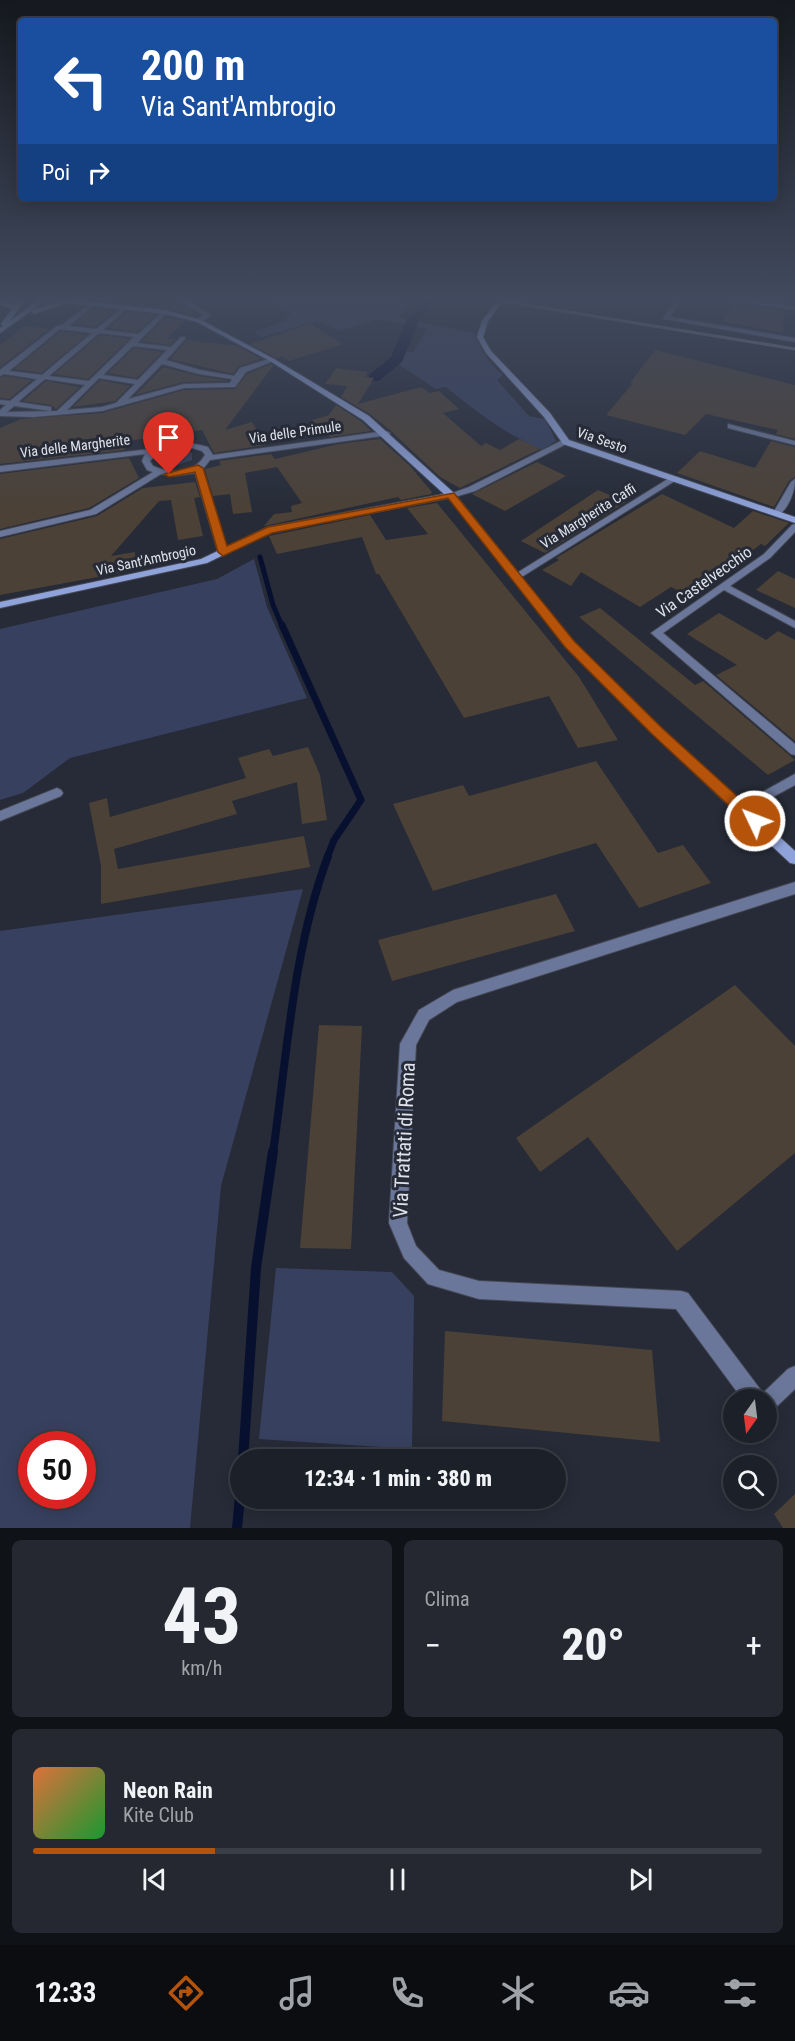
<!DOCTYPE html>
<html lang="it">
<head>
<meta charset="utf-8">
<style>
	:root { --surface:#1c2029; --page:#252831; --text:#f1f3f6; --muted:#a0a3a8; --line:#3a3e46; --accent:#b45309 }
	body { margin:0; font-family:"Roboto Condensed",sans-serif; background:var(--page); color:var(--text); height:100vh; display:flex; flex-direction:column; font-size:22px; white-space:nowrap }
	* { box-sizing:border-box; margin:0 }
	p { font-size:20px; color:var(--muted) }
	.icon { flex:none; width:33px; height:33px; fill:none; stroke:currentColor; stroke-width:2; stroke-linecap:round; stroke-linejoin:round }
	.map { position:relative; height:1528px; overflow:hidden }
	.drawer { display:flex; flex-direction:column; gap:12px; padding:12px; background:#0f1217; flex:1 }
	.drawer>* { flex:none }
	.hud { position:absolute; left:18px; top:18px; width:759px; height:183px; border-radius:6px; box-shadow:0 3px 15px #0003,0 0 0 2px var(--line); background:#1a4fa0; color:#fff; overflow:hidden }
	.needle { width:39px; rotate:194deg }
	.controls { position:absolute; left:723px; top:1389px; display:grid; gap:12px }
	.controls a { display:grid; place-items:center; width:54px; height:54px; border-radius:50%; background:var(--surface); box-shadow:0 3px 15px #0003,0 0 0 2px var(--line); font-size:30px }
	.speed { position:absolute; left:18px; top:1431px; display:flex; gap:12px; font-size:30px; font-weight:700; text-align:center }
	.speed>* { display:grid; place-content:center; width:78px; height:78px; border-radius:50%; background:var(--surface); box-shadow:0 3px 15px #0003,0 0 0 2px var(--line); line-height:1 }
	.speed .limit { border:9px solid #d22; background:#fff; color:#111 }
	.pin { position:absolute; display:grid; place-items:center; width:51px; height:51px; color:#fff; margin:-62px -26px; border-radius:50% 50% 50% 0; rotate:-45deg; box-shadow:0 0 6px #0007 }
	.pin .icon { rotate:45deg }
	.me { position:absolute; width:66px; margin:-33px; rotate:313deg; stroke-linejoin:round; filter:drop-shadow(0 0 4px #0008) }
	.turn { display:flex; align-items:center; gap:21px; height:126px; padding:0 24px; font-size:27px }
	.turn .icon { width:78px; height:78px; stroke-width:2.5 }
	.turn b { display:block; font-size:42px; line-height:51px }
	.then { display:flex; align-items:center; height:57px; padding:0 24px; background:#0003; gap:12px; font-size:22px }
	.big { font-size:45px; font-weight:800; line-height:1.1 }
	.drawer .widget { flex:1; display:flex; flex-direction:column; justify-content:center; gap:9px; min-width:0; padding:0 21px; border-radius:9px; background:var(--page) }
	.drawer .dial { align-items:center; gap:0 }
	.dial b { font-size:78px; line-height:1 }
	.song { display:flex; align-items:center; gap:18px }
	.cover { width:72px; height:72px; border-radius:9px; background:linear-gradient(135deg,hsl(20 70% 55%),hsl(130 70% 35%)) }
	.played { height:6px; border-radius:3px; background:linear-gradient(90deg,var(--accent) 25%,var(--line) 25%) }
	.keys { display:flex; justify-content:space-around; direction:ltr }
	.heat { display:flex; justify-content:space-between; align-items:center; font-size:33px; direction:ltr }
	.drawer .tiles { flex:1; display:grid; gap:12px; grid-template-columns:1fr 1fr }
	.widget:last-child { grid-column:span 2 }
	.trip { position:absolute; left:230px; top:1449px; width:336px; height:60px; border-radius:30px; background:var(--surface); box-shadow:0 3px 15px #0003,0 0 0 2px var(--line); font-weight:800; line-height:60px; text-align:center }
	.menu { display:flex; height:96px; justify-content:space-around; align-items:center; background:#0b0d10; color:var(--muted) }
	.menu .icon { width:42px; height:42px }
	.menu .selected { color:var(--accent) }
	.menu b { font-size:27px; color:var(--text) }
	.map>svg:first-child { display:block }
</style>
</head>
<body>
<div class="map">
<svg width="795" height="1528" viewBox="0 0 795 1528">
	<rect width="100%" height="100%" fill="#262b37"/>
	<g fill="#37415f" fill-rule="evenodd">
		<path d="M275 301H380L408 305 398 318 474 333C481 349 488 364 503 375L497 380 529 416 545 419 556 441 542 450C503 432 479 414 446 387L436 389 398 364 405 351 413 352 427 329 378 319 340 331 317 321 262 337 254 332 289 320 284 317 293 314 270 302Z"/>
		<path d="M181 450 192 453V460L174 466 163 463V456Z"/>
		<path d="M254 559 267 607 307 698 70 758 23 793 0 800V629L217 579Z"/>
		<path d="M303 889 221 1186 190 1528H0V931ZM32 1444H82V1496H32Z"/>
		<path d="M276 1268 392 1272 414 1296 412 1449 259 1439Z"/>
	</g>
	<g fill="none" stroke-linecap="round" stroke-linejoin="round">
		<path stroke="#08102f" stroke-width="5" d="M260 557 273 605 282 626"/>
		<path stroke="#08102f" stroke-width="7" d="M282 625 361 800 334 840 327 858"/>
		<path stroke="#08102f" stroke-width="8" d="M273 1153C287 1054 293 950 328 856"/>
		<g stroke="#08102f" stroke-width="10">
			<path d="M243 1460 256 1268 273 1151"/>
			<path d="M237 1528 240 1497"/>
		</g>
		<path fill="#08102f" fill-rule="evenodd" d="M423 301H435L419 320 402 362 379 381H369V375L391 357 407 319Z"/>
	</g>
	<g fill="#4c4136">
		<path d="M124 301H178L194 312 191 315 166 308 121 303Z"/>
		<path d="M733 303 784 311 783 333 722 321Z"/>
		<path d="M92 309 115 311 95 327 74 324Z"/>
		<path d="M127 312 156 315 137 332 108 328Z"/>
		<path d="M166 317 185 321 167 338 176 339 170 345 142 341Z"/>
		<path d="M310 324 343 344 289 361 281 356 278 359 250 344Z"/>
		<path d="M25 326 49 329 0 367V345Z"/>
		<path d="M61 331 87 335 41 373 14 369Z"/>
		<path d="M100 335 129 339 88 379 54 374Z"/>
		<path d="M187 340 238 346 261 359 239 366 233 374 170 359Z"/>
		<path d="M134 348 162 352 137 378 108 373Z"/>
		<path d="M655 350 795 385V439L776 434 778 430 706 414 685 435 606 415 633 383H630Z"/>
		<path d="M271 364 273 366 225 430 252 422 266 445 214 453 202 430 122 442 125 450 0 464V428L21 419 102 413 184 390 235 389 247 374Z"/>
		<path d="M163 367 199 376 229 381 183 382 135 395Z"/>
		<path d="M336 368 368 372 365 377 374 378 358 404 421 387 430 393 439 391 459 409 443 413 481 446 486 443 500 450 519 439 540 449 460 488 440 477 391 431 370 414 341 397 347 386 325 384Z"/>
		<path d="M4 376 32 380 9 399 0 398V378Z"/>
		<path d="M100 380 130 386 115 401 73 407Z"/>
		<path d="M46 381 80 387 56 409 51 405 23 401Z"/>
		<path d="M336 405 362 422 371 431 330 437 312 420 329 415Z"/>
		<path d="M380 439 410 466 432 492 431 494 401 500 398 497 264 526 274 514 292 512 291 506 302 503 277 467 245 473 252 512 233 514 230 494 213 496 205 469 221 465 219 461 271 454 275 459 338 444Z"/>
		<path d="M771 441 795 447V477L789 481 774 507 677 473 700 451 755 468Z"/>
		<path d="M129 458 139 478 89 508 0 529V474Z"/>
		<path d="M537 462 566 476 505 511 472 494Z"/>
		<path d="M195 482 200 497 194 498 203 536 178 540 171 500 159 501 111 556 135 552 136 570 0 595V539L97 516 143 488Z"/>
		<path d="M598 490 626 502 545 553 521 541Z"/>
		<path d="M662 494 734 528 753 511 789 523 765 546 761 544 713 580 709 578 685 594 671 587 640 607 581 572 571 586 542 570 559 560 556 558Z"/>
		<path d="M437 503 579 677 618 740 578 748 549 696 464 718 379 574H376L362 537 277 554 269 536 370 515 386 540 428 534 407 508Z"/>
		<path d="M778 571 795 579V608L756 590Z"/>
		<path d="M600 608 695 685 703 681 795 760 768 775 579 617Z"/>
		<path d="M719 613 766 640 778 631 795 640V741L716 675 737 665 687 634Z"/>
		<path d="M308 747 320 775 327 820 302 824 297 782 232 801 237 814 114 849 118 869 304 836 310 867 101 904V866L89 803 107 798 110 817 246 778 238 758 269 749 273 756Z"/>
		<path d="M596 761 658 853 683 845 711 883 639 908 596 843 433 891 393 804 463 785 469 796Z"/>
		<path d="M556 894 575 931 392 981 378 940Z"/>
		<path d="M735 985 795 1046V1153L677 1251 588 1137 540 1172 516 1138Z"/>
		<path d="M319 1025 362 1026 351 1249 300 1248Z"/>
		<path d="M445 1331 652 1350 660 1442 442 1421Z"/>
		<path d="M795 1494V1528H783L774 1514Z"/>
	</g>
	<g fill="none" stroke-linecap="round" stroke-linejoin="round">
		<g stroke="#444854" stroke-width="2">
			<g id="street">
				<path d="M93 301 96 303 95 304 69 326 96 329 126 305 128 306V308L103 330 138 334 165 310 167 311V313L137 343 171 347 181 337H185V339L166 360 200 370 234 376 240 368 272 358 276 360 246 372 235 387H232L184 388 102 411 33 417 0 416V410L6 405 0 404V400L10 401 37 379 4 374 0 376V370L57 326 62 325ZM60 329 92 333 42 375 9 371ZM99 333 134 337 89 381 49 376ZM133 346 167 350 138 380 103 375ZM162 364 199 374 232 379 230 383 184 384 128 399ZM99 378 135 384 116 403 102 407 67 410ZM45 379 85 385 57 411 7 412 14 406 51 411V407L18 402Z"/>
				<path d="M180 301H188L211 315 201 322H197V320L203 315Z"/>
				<path d="M675 301H681L670 317 795 338V342L664 319 663 318Z"/>
				<path d="M733 301H752L795 306V310Z"/>
				<path d="M728 424 795 441V445L728 428Z"/>
				<path d="M386 431 390 433 389 435 210 460 203 469 228 552 226 554 223 555 218 552 195 473 174 476 161 474 96 514 0 537V531L90 510 153 472 147 470 142 461 145 454 0 472V466L151 449C170 438 188 442 208 447L213 455ZM183 445 202 451 205 455C194 474 172 474 153 466L150 461 159 451Z"/>
				<path d="M563 440 570 442 475 491 451 498 447 495 469 487Z"/>
				<path d="M671 477 678 479 520 578H514L512 576Z"/>
				<path d="M795 479C795 492 788 510 777 516L774 515 773 513 791 482Z"/>
				<path d="M795 524V532L770 558 730 586 795 621V628L724 590 663 633 795 744V755L791 754 651 633 764 554 792 525Z"/>
				<path d="M795 774V785L745 812H737L735 809 737 806Z"/>
				<path d="M57 788 61 790 63 793 61 796 0 821V811Z"/>
				<path d="M795 882V894L457 1002 429 1020 416 1045 407 1223 416 1246 439 1270 479 1281 681 1291 688 1293 763 1393 788 1369 795 1366V1389L773 1410 766 1413V1400H743L676 1309 479 1299 428 1284 404 1258 389 1223 400 1044 419 1010 453 990Z"/>
			</g>
		</g>
		<g stroke="#444854" stroke-width="2">
			<g id="secondary">
				<path d="M0 301 14 305 18 301H24L10 321 37 301H44L32 310 62 301H83L165 310 201 320 274 359 369 416 454 493 573 642 662 729 795 851V864L790 863 654 735 565 646 449 498 271 532 207 563 0 608V602L201 559 268 527 444 494 363 420 270 361 197 322 165 314 68 303 34 314 31 311 0 333V328L3 326 1 324 12 309 0 305Z"/>
				<path d="M496 303 501 304 488 321 483 337 491 351 550 413 569 440 795 517V523L563 444 544 417 486 353 477 337 482 321Z"/>
			</g>
		</g>
		<use href="#street" fill="#6b779a" fill-rule="evenodd"/>
		<use href="#secondary" fill="#8fa2d9" fill-rule="evenodd"/>
		<path stroke="#7d818b" stroke-width="3" d="M501 301 795 349"/>
	</g>
	<linearGradient id="sky" x2="0" y2="1"><stop stop-color="#15181e"/><stop offset="0.58" stop-color="#414a5e"/><stop offset="1" stop-color="#414a5e" stop-opacity="0"/></linearGradient>
	<rect width="795" height="515" fill="url(#sky)"/>
	<path fill="#b45309" stroke="#753606" stroke-width="1.5" d="M198 465 203 468 227 546 268 527 454 493 574 641 662 728 760 817 762 821 760 825H750L653 735 565 647 448 498 272 533 223 556 218 552 195 472 169 477 164 474Z"/>
	<g text-anchor="middle" dominant-baseline="central" stroke-width="6" stroke-linejoin="round" paint-order="stroke">
		<g font-size="14" fill="#e0e3eb" stroke="#262b37">
			<text transform="translate(295 432) rotate(-8)">Via delle Primule</text>
			<text transform="translate(602 440) rotate(19)">Via Sesto</text>
			<text transform="translate(75 446) rotate(-7)">Via delle Margherite</text>
			<text transform="translate(588 516) rotate(-32)">Via Margherita Caffi</text>
			<text transform="translate(146 560) rotate(-12)">Via Sant'Ambrogio</text>
		</g>
		<g font-size="16" fill="#e0e3eb" stroke="#262b37">
			<text transform="translate(704 582) rotate(-35)">Via Castelvecchio</text>
		</g>
		<g font-size="20" fill="#e0e3eb" stroke="#262b37">
			<text transform="translate(404 1140) rotate(-87)">Via Trattati di Roma</text>
		</g>
	</g>
</svg>
<div class="controls">
<a><svg class="needle" viewBox="-14 -14 28 28"><path d="M0-13l5 13h-10z" fill="#e53935"/><path d="M0 13l5-13h-10z" fill="#a0a3a8"/></svg></a>
<a><svg class="icon" aria-label="search" viewBox="0 0 24 24"><circle cx="10" cy="10" r="6"/><path d="M15 15l6 6"/></svg></a>
</div>
<div class="speed"><div class="limit">50</div></div>
<div class="pin" style="left:169px;top:474px;background:#d93025"><svg class="icon" aria-label="arrive" viewBox="0 0 24 24"><path d="M6 21V4h12l-3 4 3 4H6"/></svg></div>
<svg class="me" style="left:755px;top:821px" viewBox="-20 -20 40 40"><circle r="17" fill="#b45309" stroke="#fff" stroke-width="3"/><path d="M0-11L8 9 0 5-8 9z" fill="#fff"/></svg>
<div class="trip">12:34 · 1 min · 380 m</div>
<div class="hud">
<div class="turn"><svg class="icon" aria-label="left" viewBox="0 0 24 24"><path d="M17 20v-9H6M10 6l-5 5 5 5"/></svg><div><b>200 m</b>Via Sant'Ambrogio</div></div>
<div class="then">Poi<svg class="icon" aria-label="right" viewBox="0 0 24 24"><path d="M7 20v-9h11M14 6l5 5-5 5"/></svg></div>
</div>
</div>
<section class="drawer">
<div class="tiles">
<div class="widget dial"><b>43</b><p>km/h</p></div>
<div class="widget"><p>Clima</p>
<div class="heat"><a>−</a><b class="big">20°</b><a>+</a></div>
</div>
<div class="widget">
<div class="song"><i class="cover"></i><div><b>Neon Rain</b><p>Kite Club</p></div></div>
<div class="played"></div>
<div class="keys"><svg class="icon" aria-label="previous" viewBox="0 0 24 24"><path d="M18 5L8 12l10 7zM5 5v14"/></svg><svg class="icon" aria-label="pause" viewBox="0 0 24 24"><path d="M8 5v14M16 5v14"/></svg><svg class="icon" aria-label="next" viewBox="0 0 24 24"><path d="M6 5l10 7-10 7zM19 5v14"/></svg></div>
</div>
</div>
</section>
<nav class="menu">
<b>12:33</b>
<svg class="icon selected" aria-label="directions" viewBox="0 0 24 24"><path d="M12 3l9 9-9 9-9-9zM9 14v-3h6M13 9l2 2-2 2"/></svg>
<svg class="icon" aria-label="music" viewBox="0 0 24 24"><path d="M9 18V5l10-2v13"/><circle cx="6" cy="18" r="3"/><circle cx="16" cy="16" r="3"/></svg>
<svg class="icon" aria-label="phone" viewBox="0 0 24 24"><path d="M5 4h4l2 5-3 2q2 4 5 5l2-3 5 2v4C11 20 4 13 5 4z"/></svg>
<svg class="icon" aria-label="climate" viewBox="0 0 24 24"><path d="M12 3v18M4 7l16 10M4 17L20 7"/></svg>
<svg class="icon" aria-label="car" viewBox="0 0 24 24"><path d="M5 17H2v-5l4-1 3-4h7l3 4 3 1v5h-3M9 17h6M6 11h13"/><circle cx="7" cy="17" r="2"/><circle cx="17" cy="17" r="2"/></svg>
<svg class="icon" aria-label="filters" viewBox="0 0 24 24"><path d="M4 7h16M4 17h16"/><circle cx="9" cy="7" r="2"/><circle cx="15" cy="17" r="2"/></svg>
</nav>
</body>
</html>
